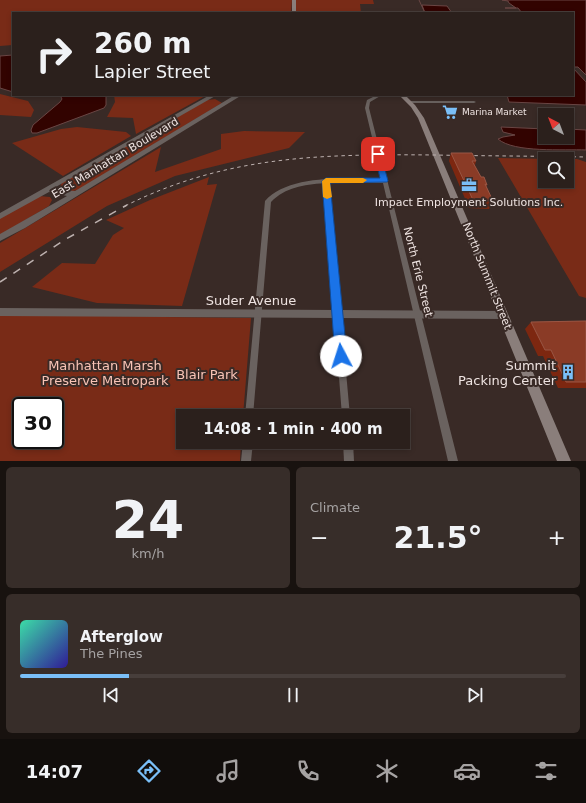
<!DOCTYPE html>
<html lang="en">
<head>
<meta charset="utf-8">
<style>
	:root { --surface:#2b201c; --page:#372d29; --text:#f1f3f6; --muted:#a6a3a3; --line:#473e3b; --accent:#7abff8 }
	body { margin:0; font-family:"DejaVu Sans",sans-serif; background:var(--page); color:var(--text); height:100vh; display:flex; flex-direction:column; font-size:15px; white-space:nowrap }
	* { box-sizing:border-box; margin:0 }
	p { font-size:13px; color:var(--muted) }
	.icon { flex:none; width:22px; height:22px; fill:none; stroke:currentColor; stroke-width:2; stroke-linecap:round; stroke-linejoin:round }
	.map { position:relative; height:461px; overflow:hidden }
	.panel { display:flex; flex-direction:column; gap:6px; padding:6px; background:#18120f; flex:1 }
	.panel>* { flex:none }
	.top-card { position:absolute; left:12px; top:12px; width:562px; height:84px; border-radius:0px; box-shadow:0 2px 6px #0003,0 0 0 1px var(--line); background:#2b201c; color:var(--text); overflow:hidden }
	.needle { width:26px; rotate:318deg }
	.buttons { position:absolute; left:538px; top:108px; display:grid; gap:8px }
	.buttons a { display:grid; place-items:center; width:36px; height:36px; border-radius:0px; background:var(--surface); box-shadow:0 2px 6px #0003,0 0 0 1px var(--line); font-size:20px }
	.speed { position:absolute; left:12px; top:397px; display:flex; gap:8px; font-size:20px; font-weight:700; text-align:center }
	.speed>* { display:grid; place-content:center; width:52px; height:52px; border-radius:50%; background:var(--surface); box-shadow:0 2px 6px #0003,0 0 0 1px var(--line); line-height:1 }
	.speed .limit { border:2px solid #111; border-radius:6px; background:#fff; color:#111 }
	.pin { position:absolute; display:grid; place-items:center; width:34px; height:34px; color:#fff; margin:-17px; border-radius:8px; box-shadow:0 2px 6px #0006 }
	.me { position:absolute; width:44px; margin:-22px; rotate:355deg; stroke-linejoin:round; filter:drop-shadow(0 0 3px #0008) }
	.turn { display:flex; align-items:center; gap:14px; height:84px; padding:0 16px; font-size:18px }
	.turn .icon { width:52px; height:52px; stroke-width:2.5 }
	.turn b { display:block; font-size:28px; line-height:34px }
	.big { font-size:30px; font-weight:700; line-height:1.1 }
	.panel .widget { flex:1; display:flex; flex-direction:column; justify-content:center; gap:6px; min-width:0; padding:0 14px; border-radius:6px; background:var(--page) }
	.panel .dial { align-items:center; gap:0 }
	.dial b { font-size:52px; line-height:1 }
	.song { display:flex; align-items:center; gap:12px }
	.cover { width:48px; height:48px; border-radius:6px; background:linear-gradient(135deg,hsl(160 70% 55%),hsl(250 70% 35%)) }
	.played { height:4px; border-radius:2px; background:linear-gradient(90deg,var(--accent) 20%,var(--line) 20%) }
	.keys { display:flex; justify-content:space-around; direction:ltr }
	.heat { display:flex; justify-content:space-between; align-items:center; font-size:22px; direction:ltr }
	.panel .tiles { flex:1; display:grid; gap:6px; grid-template-columns:1fr 1fr }
	.widget:last-child { grid-column:span 2 }
	.trip { position:absolute; left:176px; top:409px; width:234px; height:40px; border-radius:0px; background:var(--surface); box-shadow:0 2px 6px #0003,0 0 0 1px var(--line); font-weight:700; line-height:40px; text-align:center }
	.menu { display:flex; height:64px; justify-content:space-around; align-items:center; background:#110d0b; color:var(--muted) }
	.menu .icon { width:28px; height:28px }
	.menu .on { color:var(--accent) }
	.menu b { font-size:18px; color:var(--text) }
	.map>svg:first-child { display:block }
</style>
</head>
<body>
<div class="map">
<svg width="586" height="461" viewBox="0 0 586 461">
	<rect width="100%" height="100%" fill="#392a26"/>
	<g fill="#792b17" fill-rule="evenodd">
		<path d="M0 0H292L291 13H13V45L0 46Z"/>
		<path d="M296 0H373L374 4H360L361 13H296Z"/>
		<path d="M0 94 28 101 34 110 31 117 0 115Z"/>
		<path d="M114 95H207L136 134 133 118 107 117 115 102Z"/>
		<path d="M215 99 222 103 78 190 73 191 61 190 60 187 62 182 207 100Z"/>
		<path d="M77 127 126 132 131 136 63 176 12 143 61 129Z"/>
		<path d="M244 131 305 132 289 148 175 176 107 206 0 272V243L161 147 155 172 221 149V134Z"/>
		<path d="M498 158 555 159H545V181H567V159H577L586 162V298L579 296Z"/>
		<path d="M209 177 207 185 217 184 182 306 97 303 32 287 62 263 95 264 113 235 124 228 106 220 150 200Z"/>
		<path d="M39 196 50 197 52 200 49 206 0 235V218Z"/>
		<path d="M0 312 167 313 166 317 251 318 243 416H183V442H241L240 461H0ZM21 406H55V440H21Z"/>
	</g>
	<g fill="#320300" stroke="#6a4644">
		<path d="M502 0H586V75L578 67H573V13H522L518 8H505H516L509 3 508 1Z"/>
		<path d="M422 5 447 6 452 13H425Z"/>
		<path d="M13 55V92L0 88V56Z"/>
		<path d="M573 68 586 82V105L509 102 507 95H573Z"/>
		<path d="M60 95H106V105L104 108 37 133H32L31 130 33 125 60 102 62 99Z"/>
		<path d="M501 127 545 129V137H567V129L586 130V150C564 149 514 153 498 139L503 137 515 135 503 132Z"/>
	</g>
	<g fill="none" stroke-linecap="round" stroke-linejoin="round">
		<path stroke="#6a4644" stroke-width="1" d="M419 0 425 13"/>
		<g fill="#6a625f" fill-rule="evenodd">
			<path d="M377 95H382L370 102 369 108 458 461H448L383 183H329L350 416H342L324 183C303 185 286 187 271 202L253 416H245L265 201C288 174 349 178 382 179L365 108 367 100Z"/>
			<path d="M409 101H474L476 102 474 103H409Z"/>
			<path d="M243 442H253L251 461H241Z"/>
			<path d="M343 442H353L354 461H344Z"/>
		</g>
		<g fill="#6a625f" fill-rule="evenodd">
			<path d="M210 95H217L54 188 62 190 75 191 235 95H242L25 228 0 241V234L67 196 49 192 0 219V213Z"/>
			<path d="M0 308 503 311 506 312 508 315 506 318 503 319 0 316Z"/>
		</g>
		<g fill="#8a7e7b" fill-rule="evenodd">
			<rect x="292" y="0" width="4" height="13"/>
			<path d="M399 95H405L415 105 424 118 571 461H557L418 118 411 107Z"/>
		</g>
		<path stroke="#bdb1af" stroke-width="1" stroke-dasharray="3.5 3.5" stroke-linecap="butt" d="M125 206C227 155 323 154 435 155 485 156 536 156 586 157"/>
		<path stroke="#bdb1af" stroke-width="1.5" stroke-dasharray="8 8" stroke-linecap="butt" d="M0 282 66 239 127 205"/>
	</g>
	<g fill="#7d2710">
		<path d="M451 153 476 161 475 165 481 177 487 185 486 187 493 201 489 209 469 208 449 161Z"/>
		<path d="M586 321V388H558L543 356H538L525 329 531 322Z"/>
	</g>
	<g fill="#8a3b26" stroke="#995644">
		<path d="M451 153H472L476 161H472L481 177H484L487 185 485 184 493 201 473 200Z"/>
		<path d="M586 321V382H566L551 350H545L531 322Z"/>
	</g>
	<path fill="#1a73e8" stroke="#114b97" d="M378 151 381 154 388 181 387 182 330 183 347 356 345 360 341 362 337 360 335 356 322 181 326 178H380L374 154Z"/>
	<path fill="#f59e0b" d="M326 178H363L367 180 363 183H330L332 197 327 199 323 197 322 181Z"/>
	<defs>
		<g id="supermarket-bare" transform="scale(1.2)"><path d="M-6-5.5h2.5l.6 2H6L4.5 2H-2.5L-4.4-4H-6ZM-1.5 3.2a1.3 1.3 0 1 0 .1 0ZM3 3.2a1.3 1.3 0 1 0 .1 0Z" fill="#7abff8" stroke="#392a26" stroke-width="2.5" paint-order="stroke"/></g>
		<g id="office-bare" transform="scale(1.2)"><path d="M-6-3h4V-5.5h4V-3h4V5H-6ZM-1-4.5V-3h2v-1.5ZM-6 0V1H6V0Z" fill="#7abff8" stroke="#392a26" stroke-width="2.5" paint-order="stroke"/></g>
		<g id="building-bare" transform="scale(1.2)"><path d="M-4-6H4V6H1V3H-1V6H-4ZM-2.5-4.3h1.7v1.8h-1.7ZM.8-4.3h1.7v1.8H.8ZM-2.5-1h1.7V.8h-1.7ZM.8-1h1.7V.8H.8Z" fill="#7abff8" stroke="#392a26" stroke-width="2.5" paint-order="stroke"/></g>
	</defs>
	<g fill-rule="evenodd">
		<use href="#supermarket-bare" x="450" y="112"/>
		<use href="#office-bare" x="469" y="185"/>
		<use href="#building-bare" x="568" y="372"/>
	</g>
	<g text-anchor="middle" dominant-baseline="central" stroke-width="4" stroke-linejoin="round" paint-order="stroke">
		<g font-size="9" fill="#eee3e1" stroke="#392a26" text-anchor="start">
			<text x="462" y="112">Marina Market</text>
		</g>
		<g font-size="11" fill="#eee3e1" stroke="#392a26">
			<text transform="translate(115 158) rotate(-31)">East Manhattan Boulevard</text>
			<text transform="translate(418 272) rotate(76)">North Erie Street</text>
			<text transform="translate(487 276) rotate(68)">North Summit Street</text>
		</g>
		<g font-size="11" fill="#eee3e1" stroke="#392a26">
			<text x="469" y="202">Impact Employment Solutions Inc.</text>
		</g>
		<g font-size="13" fill="#eee3e1" stroke="#392a26">
			<text x="251" y="300">Suder Avenue</text>
		</g>
		<g font-size="13" fill="#f9c4b6" stroke="#392a26">
			<text x="105" y="365">Manhattan Marsh<tspan x="105" dy="15">Preserve Metropark</tspan></text>
			<text x="207" y="374">Blair Park</text>
		</g>
		<g font-size="13" fill="#eee3e1" stroke="#392a26" text-anchor="end">
			<text x="556" y="365">Summit<tspan x="556" dy="15">Packing Center</tspan></text>
		</g>
	</g>
</svg>
<div class="buttons">
<a><svg class="needle" viewBox="-14 -14 28 28"><path d="M0-13l5 13h-10z" fill="#e53935"/><path d="M0 13l5-13h-10z" fill="#a6a3a3"/></svg></a>
<a><svg class="icon" aria-label="search" viewBox="0 0 24 24"><circle cx="10" cy="10" r="6"/><path d="M15 15l6 6"/></svg></a>
</div>
<div class="speed"><div class="limit">30</div></div>
<div class="pin" style="left:378px;top:154px;background:#d93025"><svg class="icon" aria-label="arrive" viewBox="0 0 24 24"><path d="M6 21V4h12l-3 4 3 4H6"/></svg></div>
<svg class="me" style="left:341px;top:356px" viewBox="-20 -20 40 40"><circle r="19" fill="#fff"/><path d="M0-13L10 11 0 6-10 11z" fill="#1a73e8"/></svg>
<div class="trip">14:08 · 1 min · 400 m</div>
<div class="top-card">
<div class="turn"><svg class="icon" aria-label="right" viewBox="0 0 24 24"><path d="M7 20v-9h11M14 6l5 5-5 5"/></svg><div><b>260 m</b>Lapier Street</div></div>
</div>
</div>
<section class="panel">
<div class="tiles">
<div class="widget dial"><b>24</b><p>km/h</p></div>
<div class="widget"><p>Climate</p>
<div class="heat"><a>−</a><b class="big">21.5°</b><a>+</a></div>
</div>
<div class="widget">
<div class="song"><i class="cover"></i><div><b>Afterglow</b><p>The Pines</p></div></div>
<div class="played"></div>
<div class="keys"><svg class="icon" aria-label="previous" viewBox="0 0 24 24"><path d="M18 5L8 12l10 7zM5 5v14"/></svg><svg class="icon" aria-label="pause" viewBox="0 0 24 24"><path d="M8 5v14M16 5v14"/></svg><svg class="icon" aria-label="next" viewBox="0 0 24 24"><path d="M6 5l10 7-10 7zM19 5v14"/></svg></div>
</div>
</div>
</section>
<nav class="menu">
<b>14:07</b>
<svg class="icon on" aria-label="directions" viewBox="0 0 24 24"><path d="M12 3l9 9-9 9-9-9zM9 14v-3h6M13 9l2 2-2 2"/></svg>
<svg class="icon" aria-label="music" viewBox="0 0 24 24"><path d="M9 18V5l10-2v13"/><circle cx="6" cy="18" r="3"/><circle cx="16" cy="16" r="3"/></svg>
<svg class="icon" aria-label="phone" viewBox="0 0 24 24"><path d="M5 4h4l2 5-3 2q2 4 5 5l2-3 5 2v4C11 20 4 13 5 4z"/></svg>
<svg class="icon" aria-label="climate" viewBox="0 0 24 24"><path d="M12 3v18M4 7l16 10M4 17L20 7"/></svg>
<svg class="icon" aria-label="car" viewBox="0 0 24 24"><path d="M5 17H2v-5l4-1 3-4h7l3 4 3 1v5h-3M9 17h6M6 11h13"/><circle cx="7" cy="17" r="2"/><circle cx="17" cy="17" r="2"/></svg>
<svg class="icon" aria-label="filters" viewBox="0 0 24 24"><path d="M4 7h16M4 17h16"/><circle cx="9" cy="7" r="2"/><circle cx="15" cy="17" r="2"/></svg>
</nav>
</body>
</html>
